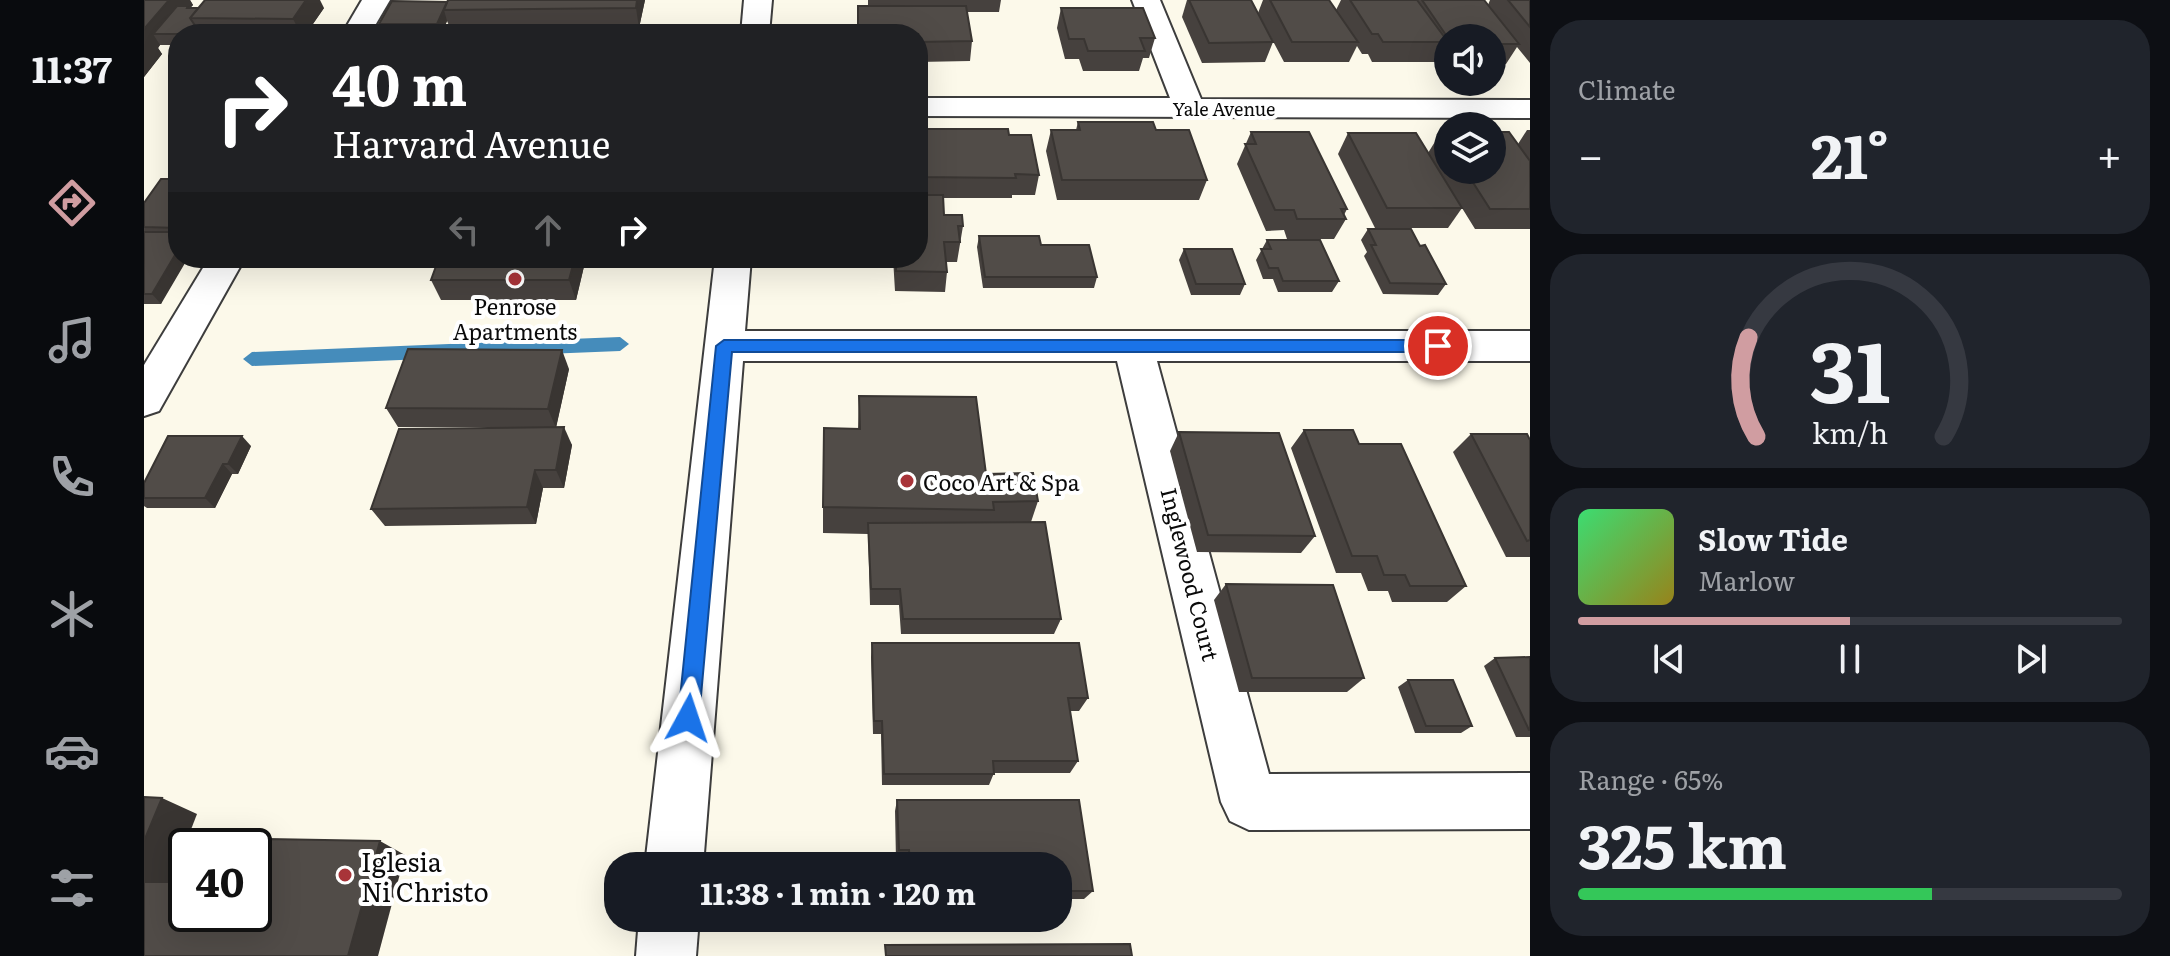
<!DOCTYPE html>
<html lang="en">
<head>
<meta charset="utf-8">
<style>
	:root { --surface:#171b24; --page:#20242c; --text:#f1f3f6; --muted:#9ea1a6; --line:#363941; --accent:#d09da1 }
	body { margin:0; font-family:Literata,serif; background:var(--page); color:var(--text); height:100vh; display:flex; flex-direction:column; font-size:30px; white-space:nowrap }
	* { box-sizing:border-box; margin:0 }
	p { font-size:26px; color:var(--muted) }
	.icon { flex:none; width:44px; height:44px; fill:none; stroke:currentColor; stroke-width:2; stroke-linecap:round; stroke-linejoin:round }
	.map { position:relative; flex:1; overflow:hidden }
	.details { display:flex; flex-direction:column; gap:20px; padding:20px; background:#0d0f14; width:640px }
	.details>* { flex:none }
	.banner { position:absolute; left:24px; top:24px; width:760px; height:244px; border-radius:32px; box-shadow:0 8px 32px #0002; background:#202124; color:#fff; overflow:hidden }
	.buttons { position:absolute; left:1290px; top:24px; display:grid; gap:16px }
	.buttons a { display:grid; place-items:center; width:72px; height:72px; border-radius:50%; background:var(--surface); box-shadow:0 8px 32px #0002; font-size:40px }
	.speed { position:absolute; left:24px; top:828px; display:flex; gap:16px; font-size:40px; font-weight:700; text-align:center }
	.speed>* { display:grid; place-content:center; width:104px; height:104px; border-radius:50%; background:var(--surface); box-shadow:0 8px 32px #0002; line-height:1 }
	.speed .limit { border:4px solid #111; border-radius:12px; background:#fff; color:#111 }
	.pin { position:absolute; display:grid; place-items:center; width:68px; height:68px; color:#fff; margin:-34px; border:4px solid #fff; border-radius:50%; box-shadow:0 2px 8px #0007 }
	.me { position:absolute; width:88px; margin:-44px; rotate:5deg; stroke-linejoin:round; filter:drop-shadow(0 0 6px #0008) }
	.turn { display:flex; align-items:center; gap:28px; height:168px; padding:0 32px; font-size:36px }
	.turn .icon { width:104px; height:104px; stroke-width:2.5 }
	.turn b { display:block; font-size:56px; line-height:68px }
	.lanes { display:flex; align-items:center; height:76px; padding:0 32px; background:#0003; justify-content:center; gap:40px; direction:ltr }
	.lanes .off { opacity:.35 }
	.big { font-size:60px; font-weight:700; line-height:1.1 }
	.details .widget { flex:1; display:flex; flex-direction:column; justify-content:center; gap:12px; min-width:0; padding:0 28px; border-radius:32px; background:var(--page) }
	.details .dial { align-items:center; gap:0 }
	.dial svg { height:208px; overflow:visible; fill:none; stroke:var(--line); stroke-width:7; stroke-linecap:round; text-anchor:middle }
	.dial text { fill:var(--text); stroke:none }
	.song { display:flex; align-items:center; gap:24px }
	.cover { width:96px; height:96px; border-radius:12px; background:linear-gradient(135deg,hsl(140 70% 55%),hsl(50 70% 35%)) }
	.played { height:8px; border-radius:4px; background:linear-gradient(90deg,var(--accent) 50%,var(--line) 50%) }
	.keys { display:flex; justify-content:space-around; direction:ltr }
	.heat { display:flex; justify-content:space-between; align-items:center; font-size:44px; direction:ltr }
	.charge { height:12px; border-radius:6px; background:linear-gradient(90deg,#34c759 65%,var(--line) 0) }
	.trip { position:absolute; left:460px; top:852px; width:468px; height:80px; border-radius:32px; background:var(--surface); box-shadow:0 8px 32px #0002; font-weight:700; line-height:80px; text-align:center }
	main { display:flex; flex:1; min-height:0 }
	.tab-bar { display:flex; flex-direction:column; width:144px; justify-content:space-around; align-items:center; background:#090b0e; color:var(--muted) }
	.tab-bar .icon { width:56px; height:56px }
	.tab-bar .on { color:var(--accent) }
	.tab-bar b { font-size:36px; color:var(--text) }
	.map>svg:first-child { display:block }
</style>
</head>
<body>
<main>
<nav class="tab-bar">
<b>11:37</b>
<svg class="icon on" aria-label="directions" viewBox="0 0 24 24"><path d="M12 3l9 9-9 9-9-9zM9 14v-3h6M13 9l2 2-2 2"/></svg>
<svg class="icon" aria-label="music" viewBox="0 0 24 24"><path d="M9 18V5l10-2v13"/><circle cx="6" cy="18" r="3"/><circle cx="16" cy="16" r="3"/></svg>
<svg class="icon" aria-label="phone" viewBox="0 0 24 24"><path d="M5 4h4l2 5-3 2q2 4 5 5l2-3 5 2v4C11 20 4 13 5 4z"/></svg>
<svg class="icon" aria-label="climate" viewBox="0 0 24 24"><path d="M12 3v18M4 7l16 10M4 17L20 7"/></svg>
<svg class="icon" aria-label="car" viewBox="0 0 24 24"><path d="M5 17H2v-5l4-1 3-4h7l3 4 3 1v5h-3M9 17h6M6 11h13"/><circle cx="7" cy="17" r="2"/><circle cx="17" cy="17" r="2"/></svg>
<svg class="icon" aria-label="filters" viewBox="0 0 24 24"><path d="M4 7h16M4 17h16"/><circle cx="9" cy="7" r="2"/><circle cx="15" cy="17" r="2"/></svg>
</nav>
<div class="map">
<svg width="1386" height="956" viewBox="0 0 1386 956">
	<rect width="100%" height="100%" fill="#fcf9ea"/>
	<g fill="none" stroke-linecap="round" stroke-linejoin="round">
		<path fill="#458cbb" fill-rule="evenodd" d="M476 337 485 344 476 351 108 366 99 359 108 352Z"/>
		<g stroke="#3d3d3d" stroke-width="4">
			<g id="minor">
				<path d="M218 0H246L226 34H198Z"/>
				<path d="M600 0H628L625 34H597Z"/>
				<path d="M988 0H1016L1057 99 1386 100V118L774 116V98H1026Z"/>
				<path d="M65 258H101L15 411 0 416V365Z"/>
				<path d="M571 258H607L601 331H1386V361H1013L1125 774 1386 773V829L1105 830 1086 821 1077 802 973 361H599L559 866H501Z"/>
				<path d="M495 918H555L552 956H492Z"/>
			</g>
		</g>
		<use href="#minor" fill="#fff" fill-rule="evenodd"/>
	</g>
	<g fill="#46413e">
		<path d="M0 0H46L49 5 46 8H180L162 34H34V45H16L14 48 18 54 0 77Z"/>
		<path d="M501 0 495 28H487L488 34 364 29 307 30 303 21 298 34H233L238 29 235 24 303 2Z"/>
		<path d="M724 0H857L855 12H823L828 41 826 61 774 62V34H714V6H724Z"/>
		<path d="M1043 0H1107L1129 42 1121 62 1058 63 1038 17Z"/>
		<path d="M1119 0H1185L1192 10 1197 0H1340L1344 5 1346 0H1386V63L1373 47 1362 64H1348V38H1304V64H1296L1294 60 1292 62H1228L1224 54H1218L1213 46 1205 62H1140L1114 13Z"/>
		<path d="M917 8 1011 38 1005 58H999L995 71H939L935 59H921L913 28Z"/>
		<path d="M934 122 1012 130 1063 180 1055 200H913L902 151 907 130H932Z"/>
		<path d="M774 129 865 135 895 175 891 195H868V198H799L800 215 819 226 813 262H802L803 272 801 292 751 291 749 258H774Z"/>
		<path d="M1383 130H1386V229H1331L1284 153 1297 132H1304V170H1348L1374 144Z"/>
		<path d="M1107 132 1203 209 1200 215 1202 219 1190 239H1143L1140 230 1122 231 1093 164Z"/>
		<path d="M1204 133 1318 208 1304 228H1231L1194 154Z"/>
		<path d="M34 179V258L17 304H0V203Z"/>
		<path d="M1224 229 1276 246 1302 284 1294 295 1239 294 1220 256 1223 252 1217 240Z"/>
		<path d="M835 236 897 245 953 277 950 288H839L833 247Z"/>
		<path d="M1123 240 1195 281 1188 292H1134L1129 279H1119L1112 260Z"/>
		<path d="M1040 249 1101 284 1096 295H1047L1035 260Z"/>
		<path d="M442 258 432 300H297L287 280Z"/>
		<path d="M425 369 412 427 428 445 420 488H399L392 524 241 526 227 509 380 427H254L242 408Z"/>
		<path d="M715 396 842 474 894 501 887 522 917 619 910 634H757L755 605H726L724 534 679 533V507L714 429Z"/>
		<path d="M1160 430 1215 444 1322 586 1303 602H1248L1244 591H1224L1217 573H1192L1147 448Z"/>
		<path d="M1035 432 1171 536 1157 553 1053 552 1026 451Z"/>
		<path d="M1327 434 1386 440V557H1362L1309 452Z"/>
		<path d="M107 446 94 474H88L71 508H3L0 506V483Z"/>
		<path d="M1082 584 1220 678 1203 692H1095L1070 600Z"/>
		<path d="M728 643 944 698 935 711H926L934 761 926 773H850L845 785H738L737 734H729L727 657Z"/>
		<path d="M1386 657V737H1372L1340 666 1351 658Z"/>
		<path d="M1264 680 1328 726 1317 733H1271L1254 687Z"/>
		<path d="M753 800H935L949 891 940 899H914V866H763L762 860H752L751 811Z"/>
	</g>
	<g fill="#393532">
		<path d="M25 0H46L49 5 46 8 51 17 49 19 44 11 9 34 16 45 14 48 18 54 0 77V29Z"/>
		<path d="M162 0H176L180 8 162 34H157L149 19Z"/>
		<path d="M493 0H501L495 28 492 8Z"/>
		<path d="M300 10 303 21 297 34 293 24Z"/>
		<path d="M52 27 56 34H46Z"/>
		<path d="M34 250V258H44L17 304 8 294Z"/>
		<path d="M431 258H442L432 300 425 280Z"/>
		<path d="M418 350 425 369 412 428 404 409Z"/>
		<path d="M420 427 428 445 420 488 412 470Z"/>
		<path d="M98 436 107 446 94 474 84 464Z"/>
		<path d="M79 464 88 474 71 508 61 498Z"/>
		<path d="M391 470 399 488 392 524 383 507Z"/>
		<path d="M18 798 53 814 22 894 0 887V841Z"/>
		<path d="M236 841 261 855 234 956H204Z"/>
	</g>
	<g fill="#514c48" stroke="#393532" stroke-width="2">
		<path d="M0 0H25L0 29Z"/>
		<path d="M61 0H162L149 19 46 18Z"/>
		<path d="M304 0H493L492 8 300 10Z"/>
		<path d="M1045 0H1107L1129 42 1065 43Z"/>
		<path d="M1126 0H1185L1214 42H1148Z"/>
		<path d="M1206 0H1273L1304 42H1239L1234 34H1228Z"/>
		<path d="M1278 0H1340L1375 44H1348V38H1304Z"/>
		<path d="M1364 0H1386V27Z"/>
		<path d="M248 1 303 2 293 24H235Z"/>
		<path d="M33 6H44L43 8H54L46 18 52 27 46 34H9Z"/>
		<path d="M714 6H822L828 41 774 42V34H728V26H714Z"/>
		<path d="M917 8H999L1011 38H996L1001 51H944L940 39H925Z"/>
		<path d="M365 28H487L485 34H363Z"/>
		<path d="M235 29H264L262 34H233Z"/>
		<path d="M934 122H1009L1012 130H1045L1063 180H918L907 130H936Z"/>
		<path d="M774 129H864L865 135H887L895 175 871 174 872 178 774 177Z"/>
		<path d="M1107 132H1165L1203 209H1197L1202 219H1153L1150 210H1131L1101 144H1112Z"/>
		<path d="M1297 132H1304V143Z"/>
		<path d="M1348 132H1365L1386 161V209H1346L1321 170H1348Z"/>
		<path d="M1204 133H1272L1318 208H1243Z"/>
		<path d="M17 179H34V228L0 227V203Z"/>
		<path d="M774 195H799L800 215H818L819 226H814L816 242H800L803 272 752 271V258H774Z"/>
		<path d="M1224 229H1267L1276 246 1281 245 1302 284 1246 283 1227 245H1232Z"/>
		<path d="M0 232H34V250L8 294H0Z"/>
		<path d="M835 236H895L897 245H945L953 277H841Z"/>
		<path d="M1123 240H1176L1195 281H1139L1134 268H1125L1117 249H1127Z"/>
		<path d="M1040 249H1088L1101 284H1052Z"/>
		<path d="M295 258H431L425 280H287Z"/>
		<path d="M264 349 418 350 404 409 242 408Z"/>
		<path d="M715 396 832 397 842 474 889 473 894 501 849 502 850 510 679 507 680 428 716 429Z"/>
		<path d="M420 427 412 470H391L383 507 227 509 255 429Z"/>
		<path d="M1160 430H1209L1215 444H1257L1322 586H1266L1261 575H1240L1233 556H1208Z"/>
		<path d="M1035 432 1135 433 1171 536 1064 535Z"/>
		<path d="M1327 434H1383L1386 440V540L1383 541Z"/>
		<path d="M24 436H98L84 464H79L61 498H0V483Z"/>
		<path d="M901 522 917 619H759L756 589H727L724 523Z"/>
		<path d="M1082 584 1189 585 1220 678H1108Z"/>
		<path d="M728 643H935L944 698H924L934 761H849L850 774H740L738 721H730Z"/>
		<path d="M1386 657V730H1385L1351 658Z"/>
		<path d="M1264 680H1309L1328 726H1282Z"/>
		<path d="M0 797 18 798 0 841Z"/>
		<path d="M753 800H935L949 891H914V866H766L765 850H755Z"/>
		<path d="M123 839 236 841 204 956H0V882H42V914H110V876Z"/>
		<path d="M986 944 988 956H742L741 945Z"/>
	</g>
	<path fill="#1a73e8" stroke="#114b97" stroke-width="2" d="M580 340H1294L1303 346 1294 352H588L555 718 552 726 544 729 537 726 534 718 572 346Z"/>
	<g fill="#a83439" stroke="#fff" stroke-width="3">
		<circle cx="371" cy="279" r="8"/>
		<circle cx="763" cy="481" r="8"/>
		<circle cx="201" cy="875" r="8"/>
	</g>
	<g text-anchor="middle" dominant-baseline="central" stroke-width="8" stroke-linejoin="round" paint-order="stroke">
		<g font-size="18" fill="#0a0a0a" stroke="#fff">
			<text x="1080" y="108">Yale Avenue</text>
		</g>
		<g font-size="22" fill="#0a0a0a" stroke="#fff">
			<text x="371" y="305">Penrose<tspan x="371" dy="25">Apartments</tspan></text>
			<text x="779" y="481" text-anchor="start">Coco Art &amp; Spa</text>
		</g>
		<g font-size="22" fill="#0a0a0a" stroke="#fff">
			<text transform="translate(1047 574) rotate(76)">Inglewood Court</text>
		</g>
		<g font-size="26" fill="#0a0a0a" stroke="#fff" text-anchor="start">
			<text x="217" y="860">Iglesia<tspan x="217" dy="30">Ni Christo</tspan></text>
		</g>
	</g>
</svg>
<div class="buttons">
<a><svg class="icon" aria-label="sound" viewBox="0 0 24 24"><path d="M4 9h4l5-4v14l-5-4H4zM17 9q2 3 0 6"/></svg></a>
<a><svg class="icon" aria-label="layers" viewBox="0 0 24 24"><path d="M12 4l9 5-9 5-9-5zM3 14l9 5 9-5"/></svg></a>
</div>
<div class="speed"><div class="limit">40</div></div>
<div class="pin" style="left:1294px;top:346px;background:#d93025"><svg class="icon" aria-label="arrive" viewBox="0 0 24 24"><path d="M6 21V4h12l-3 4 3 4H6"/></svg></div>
<svg class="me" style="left:544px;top:718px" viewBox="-20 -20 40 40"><path d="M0-17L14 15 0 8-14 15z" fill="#1a73e8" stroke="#fff" stroke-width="4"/></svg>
<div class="trip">11:38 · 1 min · 120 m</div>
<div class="banner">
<div class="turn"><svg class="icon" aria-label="right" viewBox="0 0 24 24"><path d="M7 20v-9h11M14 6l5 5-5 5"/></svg><div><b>40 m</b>Harvard Avenue</div></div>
<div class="lanes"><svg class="icon off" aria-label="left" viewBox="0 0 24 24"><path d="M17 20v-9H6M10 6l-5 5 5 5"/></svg><svg class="icon off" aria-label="ahead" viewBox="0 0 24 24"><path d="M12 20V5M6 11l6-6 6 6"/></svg><svg class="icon" aria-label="right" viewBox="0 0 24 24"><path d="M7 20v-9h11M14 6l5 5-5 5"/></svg></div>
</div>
</div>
<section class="details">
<div class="widget"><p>Climate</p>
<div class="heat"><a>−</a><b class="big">21°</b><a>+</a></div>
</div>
<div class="widget dial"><svg viewBox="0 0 100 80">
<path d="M14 69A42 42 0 1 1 86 69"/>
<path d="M14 69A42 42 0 0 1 11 31" stroke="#d09da1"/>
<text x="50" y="56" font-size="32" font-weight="700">31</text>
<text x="50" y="72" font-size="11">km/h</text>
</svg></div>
<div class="widget">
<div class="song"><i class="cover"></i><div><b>Slow Tide</b><p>Marlow</p></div></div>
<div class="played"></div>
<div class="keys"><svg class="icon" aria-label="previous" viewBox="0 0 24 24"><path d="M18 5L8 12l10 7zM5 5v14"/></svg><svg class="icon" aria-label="pause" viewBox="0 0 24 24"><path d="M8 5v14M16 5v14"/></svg><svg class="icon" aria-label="next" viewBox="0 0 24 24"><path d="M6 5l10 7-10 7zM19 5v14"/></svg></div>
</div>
<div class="widget"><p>Range · 65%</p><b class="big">325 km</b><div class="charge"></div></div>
</section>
</main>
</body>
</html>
